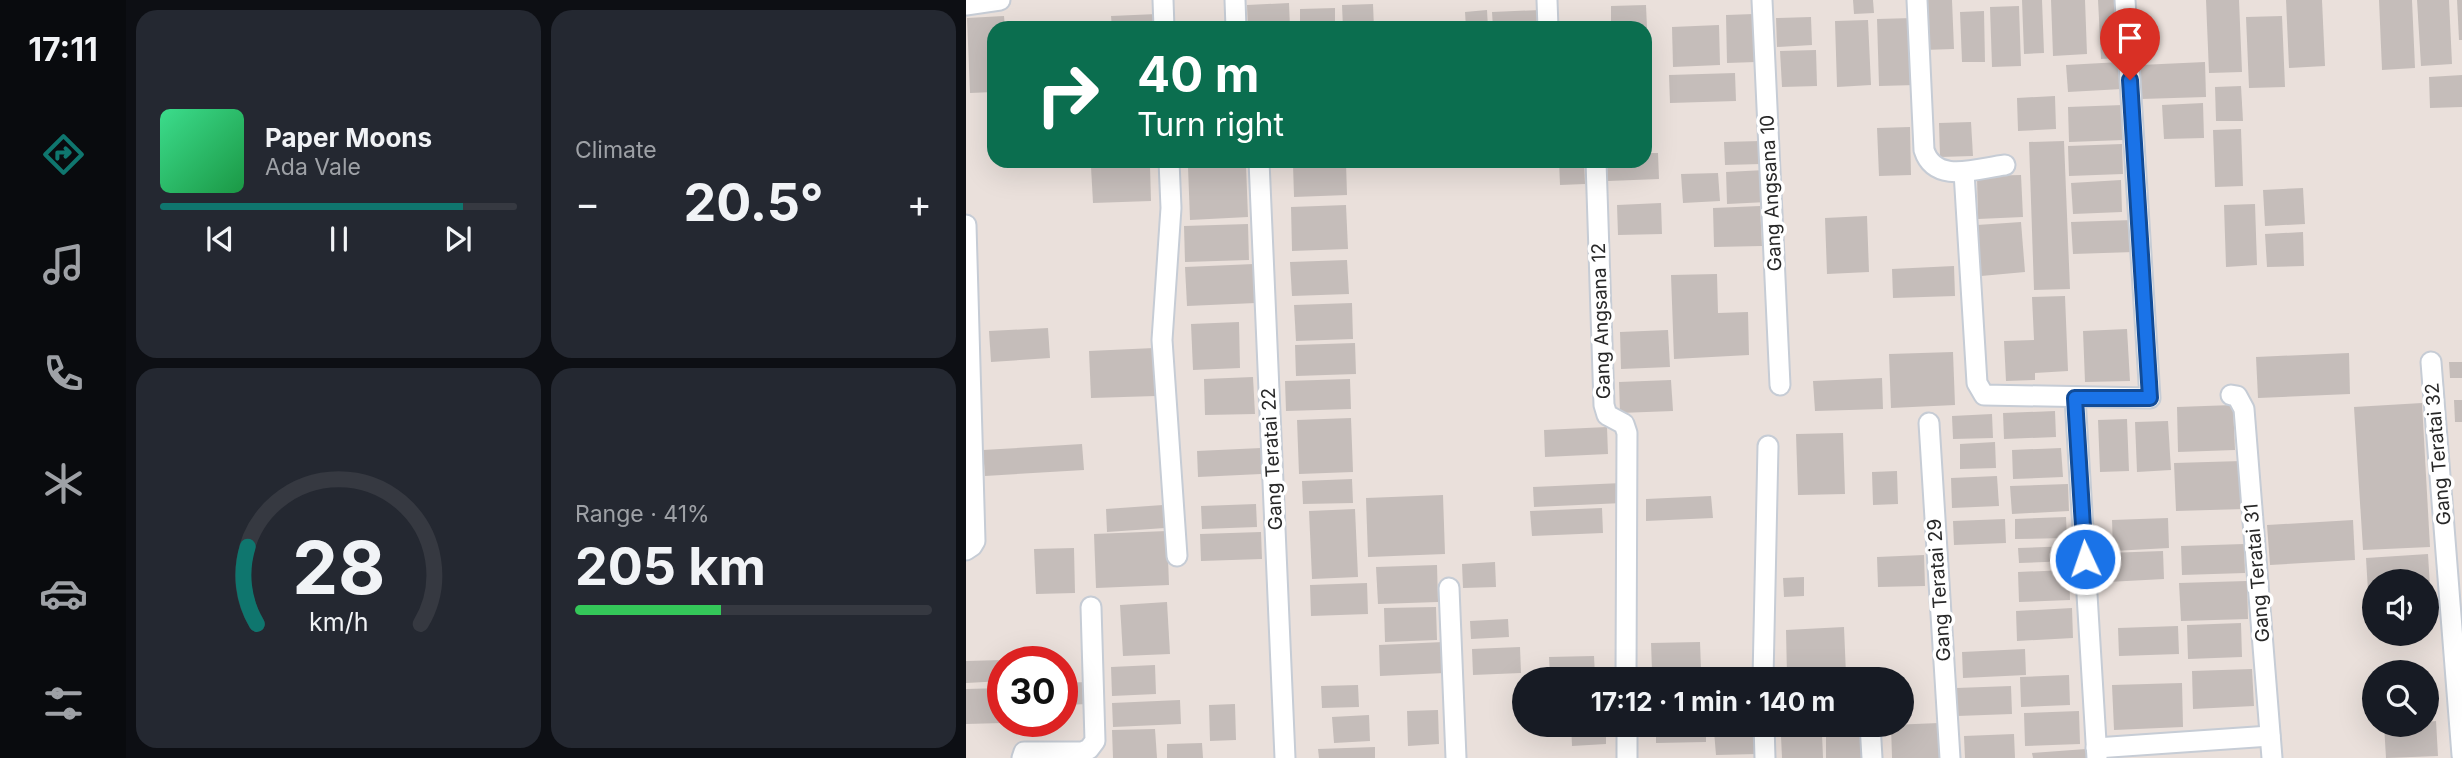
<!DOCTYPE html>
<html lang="en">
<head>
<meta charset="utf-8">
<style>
	:root { --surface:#171b24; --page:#242831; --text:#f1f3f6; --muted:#9ea1a6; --line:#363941; --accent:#0f766e }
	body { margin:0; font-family:Inter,sans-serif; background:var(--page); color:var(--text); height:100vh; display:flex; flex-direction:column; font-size:26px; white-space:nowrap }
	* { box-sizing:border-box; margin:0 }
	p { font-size:23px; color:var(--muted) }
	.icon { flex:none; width:38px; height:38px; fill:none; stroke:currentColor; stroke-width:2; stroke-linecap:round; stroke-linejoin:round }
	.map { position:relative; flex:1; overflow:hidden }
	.details { display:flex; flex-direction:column; gap:10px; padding:10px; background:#0d0f14; width:840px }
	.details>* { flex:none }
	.top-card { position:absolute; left:21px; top:21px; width:665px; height:147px; border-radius:21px; box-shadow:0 7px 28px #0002; background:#0b6e4f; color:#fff; overflow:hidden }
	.buttons { position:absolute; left:1396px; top:569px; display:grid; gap:14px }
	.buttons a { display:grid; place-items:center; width:77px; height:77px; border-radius:50%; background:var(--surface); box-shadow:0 7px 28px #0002; font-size:35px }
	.speed { position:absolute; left:21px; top:646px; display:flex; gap:14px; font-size:35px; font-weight:700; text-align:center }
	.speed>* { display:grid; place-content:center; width:91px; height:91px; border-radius:50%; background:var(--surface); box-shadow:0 7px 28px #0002; line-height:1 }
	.speed .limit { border:10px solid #d22; background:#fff; color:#111 }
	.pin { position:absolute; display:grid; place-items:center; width:60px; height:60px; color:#fff; margin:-72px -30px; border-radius:50% 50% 50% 0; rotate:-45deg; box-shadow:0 0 7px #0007 }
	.pin .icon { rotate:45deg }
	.me { position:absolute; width:77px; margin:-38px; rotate:357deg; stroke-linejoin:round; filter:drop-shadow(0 0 5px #0008) }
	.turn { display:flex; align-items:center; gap:24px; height:147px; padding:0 35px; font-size:32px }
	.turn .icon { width:91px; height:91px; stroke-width:2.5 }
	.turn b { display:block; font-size:49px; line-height:60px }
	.big { font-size:52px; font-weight:700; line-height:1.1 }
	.details .tile { flex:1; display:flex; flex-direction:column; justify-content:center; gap:10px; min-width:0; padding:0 24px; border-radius:21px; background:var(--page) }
	.details .dial { align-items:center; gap:0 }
	.dial svg { height:182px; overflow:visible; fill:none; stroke:var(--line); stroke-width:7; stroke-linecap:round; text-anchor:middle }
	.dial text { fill:var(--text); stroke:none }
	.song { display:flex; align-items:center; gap:21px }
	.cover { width:84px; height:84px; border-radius:10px; background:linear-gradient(135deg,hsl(150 70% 55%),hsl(140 70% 35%)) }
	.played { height:7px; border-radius:4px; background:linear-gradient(90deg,var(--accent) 85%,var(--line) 85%) }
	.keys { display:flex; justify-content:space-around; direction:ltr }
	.heat { display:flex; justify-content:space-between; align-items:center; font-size:38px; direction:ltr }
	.charge { height:10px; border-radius:5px; background:linear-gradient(90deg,#34c759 41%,var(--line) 0) }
	.details .tiles { flex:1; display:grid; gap:10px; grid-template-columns:repeat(2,1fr) }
	.trip { position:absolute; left:546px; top:667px; width:402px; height:70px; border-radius:35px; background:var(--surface); box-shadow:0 7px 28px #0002; font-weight:700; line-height:70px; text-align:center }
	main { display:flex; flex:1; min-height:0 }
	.tab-bar { display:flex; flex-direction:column; width:126px; justify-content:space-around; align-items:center; background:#090b0e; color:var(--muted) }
	.tab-bar .icon { width:49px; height:49px }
	.tab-bar .selected { color:var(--accent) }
	.tab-bar b { font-size:32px; color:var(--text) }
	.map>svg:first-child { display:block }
</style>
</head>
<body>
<main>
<nav class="tab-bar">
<b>17:11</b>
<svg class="icon selected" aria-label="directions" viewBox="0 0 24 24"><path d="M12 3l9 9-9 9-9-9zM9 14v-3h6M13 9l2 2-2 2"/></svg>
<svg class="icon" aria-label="music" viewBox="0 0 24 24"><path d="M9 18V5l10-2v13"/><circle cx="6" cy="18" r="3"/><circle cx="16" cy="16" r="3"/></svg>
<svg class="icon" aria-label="phone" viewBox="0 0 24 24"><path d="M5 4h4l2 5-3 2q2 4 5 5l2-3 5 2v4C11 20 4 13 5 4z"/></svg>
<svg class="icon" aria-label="climate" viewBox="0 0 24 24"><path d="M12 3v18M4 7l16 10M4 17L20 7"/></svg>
<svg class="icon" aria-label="car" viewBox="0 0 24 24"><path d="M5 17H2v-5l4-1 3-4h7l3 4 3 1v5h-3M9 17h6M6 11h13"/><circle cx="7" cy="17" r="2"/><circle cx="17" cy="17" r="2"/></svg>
<svg class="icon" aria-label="filters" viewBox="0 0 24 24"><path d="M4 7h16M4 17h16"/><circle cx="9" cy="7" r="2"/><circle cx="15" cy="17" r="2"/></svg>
</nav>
<section class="details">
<div class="tiles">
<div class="tile">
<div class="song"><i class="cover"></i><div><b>Paper Moons</b><p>Ada Vale</p></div></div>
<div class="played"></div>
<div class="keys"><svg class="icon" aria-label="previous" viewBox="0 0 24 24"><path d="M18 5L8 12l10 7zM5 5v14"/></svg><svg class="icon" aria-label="pause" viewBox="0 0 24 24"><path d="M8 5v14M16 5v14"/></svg><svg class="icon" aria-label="next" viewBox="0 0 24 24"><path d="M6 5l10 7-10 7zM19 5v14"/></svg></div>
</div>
<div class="tile"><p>Climate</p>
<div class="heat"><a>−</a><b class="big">20.5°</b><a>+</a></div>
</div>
<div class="tile dial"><svg viewBox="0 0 100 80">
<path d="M14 69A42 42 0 1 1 86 69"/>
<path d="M14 69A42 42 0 0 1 10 35" stroke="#0f766e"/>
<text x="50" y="56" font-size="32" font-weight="700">28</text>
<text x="50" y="72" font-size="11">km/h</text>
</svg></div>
<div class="tile"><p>Range · 41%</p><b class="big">205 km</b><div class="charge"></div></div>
</div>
</section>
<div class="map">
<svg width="1496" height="758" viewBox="0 0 1496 758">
	<rect width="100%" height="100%" fill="#eae0db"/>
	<g fill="#c5bdba">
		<path d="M887 0H907L908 13 888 14Z"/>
		<path d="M955 0H986L988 49 957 50Z"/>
		<path d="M1056 0H1076L1078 53 1058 54Z"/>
		<path d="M1085 0H1119L1121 54 1087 56Z"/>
		<path d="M1132 0H1150L1152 58 1135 59Z"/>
		<path d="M1240 0H1273L1276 72 1243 73Z"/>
		<path d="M1320 0H1356L1359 66 1323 68Z"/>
		<path d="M1413 0H1446L1449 68 1416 70Z"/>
		<path d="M1451 0H1483L1486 64 1455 66Z"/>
		<path d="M1491 0H1496V40H1493Z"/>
		<path d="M323 3 324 28H282L281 5Z"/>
		<path d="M407 4 408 28H377L376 5Z"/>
		<path d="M680 5 681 28H645V6Z"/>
		<path d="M1053 6 1055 66 1026 67 1024 7Z"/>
		<path d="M369 8V28H334V9Z"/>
		<path d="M521 10 522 28H500L499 12Z"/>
		<path d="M575 10V28H527L526 12Z"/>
		<path d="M1018 11 1019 62H996L994 12Z"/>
		<path d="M191 14 192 28H146L145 16Z"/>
		<path d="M788 14 790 62 761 63 760 15Z"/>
		<path d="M38 16 39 28H28V92L4 93 1 18Z"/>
		<path d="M1316 16 1319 87 1283 88 1280 17Z"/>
		<path d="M845 17 846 45 811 47 810 18Z"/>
		<path d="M947 18 950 85 913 86 911 19Z"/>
		<path d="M902 20 905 85 871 87 869 21Z"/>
		<path d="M628 22V28H594V23Z"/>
		<path d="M753 25 754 65 707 67 706 27Z"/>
		<path d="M850 50 851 86 816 87 814 51Z"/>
		<path d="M1154 62 1156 89 1102 92 1100 65Z"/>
		<path d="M1239 62 1240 97 1175 99 1174 65Z"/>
		<path d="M769 73 770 101 704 103 703 75Z"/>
		<path d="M1496 75V107L1464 108 1463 77Z"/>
		<path d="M1275 86 1277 121H1250L1249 87Z"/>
		<path d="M1089 96 1090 129 1052 131 1051 98Z"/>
		<path d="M1237 103 1238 138 1198 139 1196 105Z"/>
		<path d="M1157 105 1158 140 1103 142 1102 107Z"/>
		<path d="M1005 122 1007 156 974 157 973 123Z"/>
		<path d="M944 127 945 175 913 176 911 128Z"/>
		<path d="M1275 129 1277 186 1249 187 1247 130Z"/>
		<path d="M794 141 795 164 759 165 758 142Z"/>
		<path d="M1098 141 1104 289 1068 290 1063 142Z"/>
		<path d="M1156 144 1157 174 1103 176 1102 146Z"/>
		<path d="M679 153H692L693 179 642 181 641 161H679Z"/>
		<path d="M593 161H618L619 184 594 185Z"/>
		<path d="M380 162 381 195 328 197 327 164Z"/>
		<path d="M184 165 185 201 127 203 125 167Z"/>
		<path d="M280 165 282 217 224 220 222 167Z"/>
		<path d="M799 170 801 202 761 204 760 172Z"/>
		<path d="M752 173 754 201 717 203 715 174Z"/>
		<path d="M1055 175 1057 217 1012 219 1011 176Z"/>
		<path d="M1155 180 1156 212 1107 214 1105 183Z"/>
		<path d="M1337 188 1339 224 1299 226 1297 190Z"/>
		<path d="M695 203 696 234 652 235 651 205Z"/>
		<path d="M1289 204 1291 265 1260 267 1258 205Z"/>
		<path d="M380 205 382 249 326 251 325 207Z"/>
		<path d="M794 206 796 246 748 247 747 208Z"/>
		<path d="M901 216 903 272 861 274 859 218Z"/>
		<path d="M1167 220 1168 252 1107 254 1105 222Z"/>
		<path d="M1055 222 1059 272 1015 276 1011 225Z"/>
		<path d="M282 224 283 260 219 262 218 226Z"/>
		<path d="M1337 232 1338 266 1301 267 1299 234Z"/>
		<path d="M381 260 383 294 326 296 324 262Z"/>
		<path d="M288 264 290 303 221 306 219 267Z"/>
		<path d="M988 266 989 296 927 298 926 269Z"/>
		<path d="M751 274 752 313 782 312 783 355 708 359 705 275Z"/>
		<path d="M1099 296 1102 371 1069 373V380L1040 381 1038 341 1068 340 1066 297Z"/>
		<path d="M386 303 387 339 330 341 328 305Z"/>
		<path d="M273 322 274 368 227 370 225 324Z"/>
		<path d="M82 328 84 358 25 362 23 331Z"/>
		<path d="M1161 329 1164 381 1119 382 1117 331Z"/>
		<path d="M702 330 704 367 655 369 654 332Z"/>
		<path d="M389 343 390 374 330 376 329 345Z"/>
		<path d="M188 348 190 396 125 398 123 351Z"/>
		<path d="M987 352 989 405 925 408 923 354Z"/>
		<path d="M1383 353 1384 394 1292 398 1290 357Z"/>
		<path d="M1483 362H1496V378H1484Z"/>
		<path d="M287 377 289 414 239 415 238 379Z"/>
		<path d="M916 378 917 409 849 411 847 381Z"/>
		<path d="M384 379 385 409 320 411 319 381Z"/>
		<path d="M705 380 707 411 654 413 653 382Z"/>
		<path d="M1488 400H1496V422H1489Z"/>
		<path d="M1456 403 1464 547 1397 550 1388 407Z"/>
		<path d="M1267 405 1269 450 1212 452 1211 407Z"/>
		<path d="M1089 411 1090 437 1038 439 1037 413Z"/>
		<path d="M1026 414 1027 438 987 439 986 416Z"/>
		<path d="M385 418 387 472 333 474 331 420Z"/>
		<path d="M1161 419 1163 471 1134 472 1132 420Z"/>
		<path d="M1202 421 1205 470 1171 472 1169 422Z"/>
		<path d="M641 427 642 454 579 457 578 430Z"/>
		<path d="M877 433 879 494 832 495 830 434Z"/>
		<path d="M1029 442 1030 468 994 469V444Z"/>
		<path d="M116 444 118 470 19 476 17 450Z"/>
		<path d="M295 448V474L232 477 231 451Z"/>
		<path d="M1095 448 1097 477 1047 479 1046 450Z"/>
		<path d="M1276 461 1278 509 1210 511 1208 463Z"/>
		<path d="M931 471 932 504 907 505 906 472Z"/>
		<path d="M1031 476 1033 506 986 508 985 478Z"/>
		<path d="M386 479 387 503 337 504 336 481Z"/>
		<path d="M656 483 657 503 568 507 567 487Z"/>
		<path d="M1102 484 1103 511 1046 514 1044 486Z"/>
		<path d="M477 495 479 554 402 557 400 498Z"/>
		<path d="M745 496 747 518 680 521V499Z"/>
		<path d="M290 504 291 527 236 529 235 506Z"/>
		<path d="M197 505 199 528 141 532 140 509Z"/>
		<path d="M636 508 637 533 566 536 564 511Z"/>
		<path d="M389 509 392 577 346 579 343 511Z"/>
		<path d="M1100 517 1101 538 1049 539V519Z"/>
		<path d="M1202 518 1203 548 1147 551 1146 520Z"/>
		<path d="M1039 519 1040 543 988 545 987 521Z"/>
		<path d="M1387 520 1389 560 1304 565 1301 525Z"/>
		<path d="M201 531 203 585 130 588 128 534Z"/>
		<path d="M295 532 296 559 235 561 234 534Z"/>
		<path d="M1278 544 1279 573 1216 575 1215 546Z"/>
		<path d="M1104 546V561L1053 563 1052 548Z"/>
		<path d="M108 548 109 593 70 594 68 549Z"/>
		<path d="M1197 551 1198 579 1142 582 1141 553Z"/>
		<path d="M1462 554 1465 604H1461V581H1409V608H1403L1400 558Z"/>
		<path d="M958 555 959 586 912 587 911 557Z"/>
		<path d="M529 562 530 587 497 588 496 564Z"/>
		<path d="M471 565 472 602 412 604 410 567Z"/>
		<path d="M1103 570 1104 600 1053 602 1052 572Z"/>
		<path d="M838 577V596L818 597 817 578Z"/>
		<path d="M1281 581 1282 619 1215 621 1213 583Z"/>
		<path d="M401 583 402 614 345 616 344 585Z"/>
		<path d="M201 602 204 654 157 656 154 605Z"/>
		<path d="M470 607 471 640 419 642 418 608Z"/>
		<path d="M1106 608 1107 638 1051 641 1050 611Z"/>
		<path d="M542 619 543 637 505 639 504 621Z"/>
		<path d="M1275 623 1276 657 1222 659 1221 625Z"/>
		<path d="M1212 626 1213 654 1153 656 1152 628Z"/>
		<path d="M878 627 880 675 821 677 820 630Z"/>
		<path d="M477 642 479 673 414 676 413 645Z"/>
		<path d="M734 642 735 669 686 671 685 643Z"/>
		<path d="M554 647 555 673 507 675 506 649Z"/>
		<path d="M1059 649 1060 675 997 678 996 652Z"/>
		<path d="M628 656 629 675 584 676 583 657Z"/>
		<path d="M37 660V681L0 683V661Z"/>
		<path d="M189 665 190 694 146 696 145 667Z"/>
		<path d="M1286 669 1288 706 1227 709 1226 671Z"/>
		<path d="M789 671V679H748V672Z"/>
		<path d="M1103 675 1104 705 1055 707 1054 677Z"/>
		<path d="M121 682 123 704 96 705V683Z"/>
		<path d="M1216 683 1217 727 1148 730 1146 685Z"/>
		<path d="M392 685 393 707 356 708 355 686Z"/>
		<path d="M1045 686 1046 714 991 716 990 688Z"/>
		<path d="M37 688V723L0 724V689Z"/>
		<path d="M214 700 215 724 147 727 146 703Z"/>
		<path d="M269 704 270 740 244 741 243 705Z"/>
		<path d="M472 710 473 744 442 746 441 711Z"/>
		<path d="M1113 711 1114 744 1059 746 1058 713Z"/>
		<path d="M403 715 404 741 368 743 366 717Z"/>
		<path d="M1470 721 1472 756 1420 758 1418 724H1461V722Z"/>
		<path d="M973 723 974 758H926L925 725Z"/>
		<path d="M605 724H640V744L606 746Z"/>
		<path d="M690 724H740V742L690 743Z"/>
		<path d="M815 724H856V729L815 731Z"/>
		<path d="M860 724H901V728L860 729Z"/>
		<path d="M189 729 191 758H147L146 730Z"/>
		<path d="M790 729 791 754 750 755 748 731Z"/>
		<path d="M901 732 902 758H860V734Z"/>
		<path d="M856 734 857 758H816L815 736Z"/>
		<path d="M1048 734 1049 758H999L998 736Z"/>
		<path d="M236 743 237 758H201V744Z"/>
		<path d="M409 747V758H353L352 749Z"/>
		<path d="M1120 749 1121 758H1067L1066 753Z"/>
	</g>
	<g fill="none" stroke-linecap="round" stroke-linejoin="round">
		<g stroke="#c6ccd5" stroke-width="23">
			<g id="street">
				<path d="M197 0 198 28"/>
				<path d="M269 0 270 28"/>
				<path d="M581 0 582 28"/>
				<path d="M796 0 814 385"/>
				<path d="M951 0 958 150C969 185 1012 168 1039 165"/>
				<path d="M0 5 34 0"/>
				<path d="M203 161 205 208 196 340 211 556"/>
				<path d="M293 161 319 758"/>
				<path d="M630 161 638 405 641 415 658 424 661 433 660 679"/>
				<path d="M998 172 1011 383 1018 395 1184 398 1159 0"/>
				<path d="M0 225 9 541 6 546 0 550"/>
				<path d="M1465 362 1496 755"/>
				<path d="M1265 395 1271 396 1278 409 1306 758"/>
				<path d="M1109 398 1131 758"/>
				<path d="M963 423 984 758"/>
				<path d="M483 588 490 758"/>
				<path d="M797 679 802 446"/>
				<path d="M661 724V758"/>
				<path d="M798 724 799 758"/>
				<path d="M904 724 906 758"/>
				<path d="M1130 748 1304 736"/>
				<path d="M56 758 58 752H116L123 749 129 741 125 607"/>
			</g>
		</g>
		<use href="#street" stroke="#fff" stroke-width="19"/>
	</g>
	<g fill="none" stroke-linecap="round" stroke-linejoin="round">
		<g stroke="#114b97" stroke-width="18">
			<path id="route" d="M1119 559 1109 398H1184L1164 80"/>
		</g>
		<use href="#route" stroke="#1a73e8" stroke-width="12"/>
	</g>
	<g text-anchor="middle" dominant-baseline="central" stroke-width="7" stroke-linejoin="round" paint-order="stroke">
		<g font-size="19" fill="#282828" stroke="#fff">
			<text transform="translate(805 193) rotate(-93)">Gang Angsana 10</text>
			<text transform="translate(635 321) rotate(-92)">Gang Angsana 12</text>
			<text transform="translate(1472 454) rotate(-95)">Gang Teratai 32</text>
			<text transform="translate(306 459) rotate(-93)">Gang Teratai 22</text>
			<text transform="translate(1291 573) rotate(-95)">Gang Teratai 31</text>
			<text transform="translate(973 590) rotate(-94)">Gang Teratai 29</text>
		</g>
	</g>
</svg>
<div class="buttons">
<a><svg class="icon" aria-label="sound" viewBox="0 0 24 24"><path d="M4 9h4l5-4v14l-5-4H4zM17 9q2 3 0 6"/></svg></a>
<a><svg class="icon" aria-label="search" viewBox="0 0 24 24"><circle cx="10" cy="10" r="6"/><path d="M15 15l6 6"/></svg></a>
</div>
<div class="speed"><div class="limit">30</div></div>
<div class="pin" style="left:1164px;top:80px;background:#d93025"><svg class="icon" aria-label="arrive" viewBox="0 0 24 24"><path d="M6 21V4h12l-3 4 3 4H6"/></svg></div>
<svg class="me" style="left:1119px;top:559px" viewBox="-20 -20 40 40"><circle r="17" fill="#1a73e8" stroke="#fff" stroke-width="3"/><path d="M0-11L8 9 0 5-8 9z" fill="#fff"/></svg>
<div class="trip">17:12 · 1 min · 140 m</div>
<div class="top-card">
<div class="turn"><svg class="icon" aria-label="right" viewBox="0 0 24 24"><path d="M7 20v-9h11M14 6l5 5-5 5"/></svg><div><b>40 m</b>Turn right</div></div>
</div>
</div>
</main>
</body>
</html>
